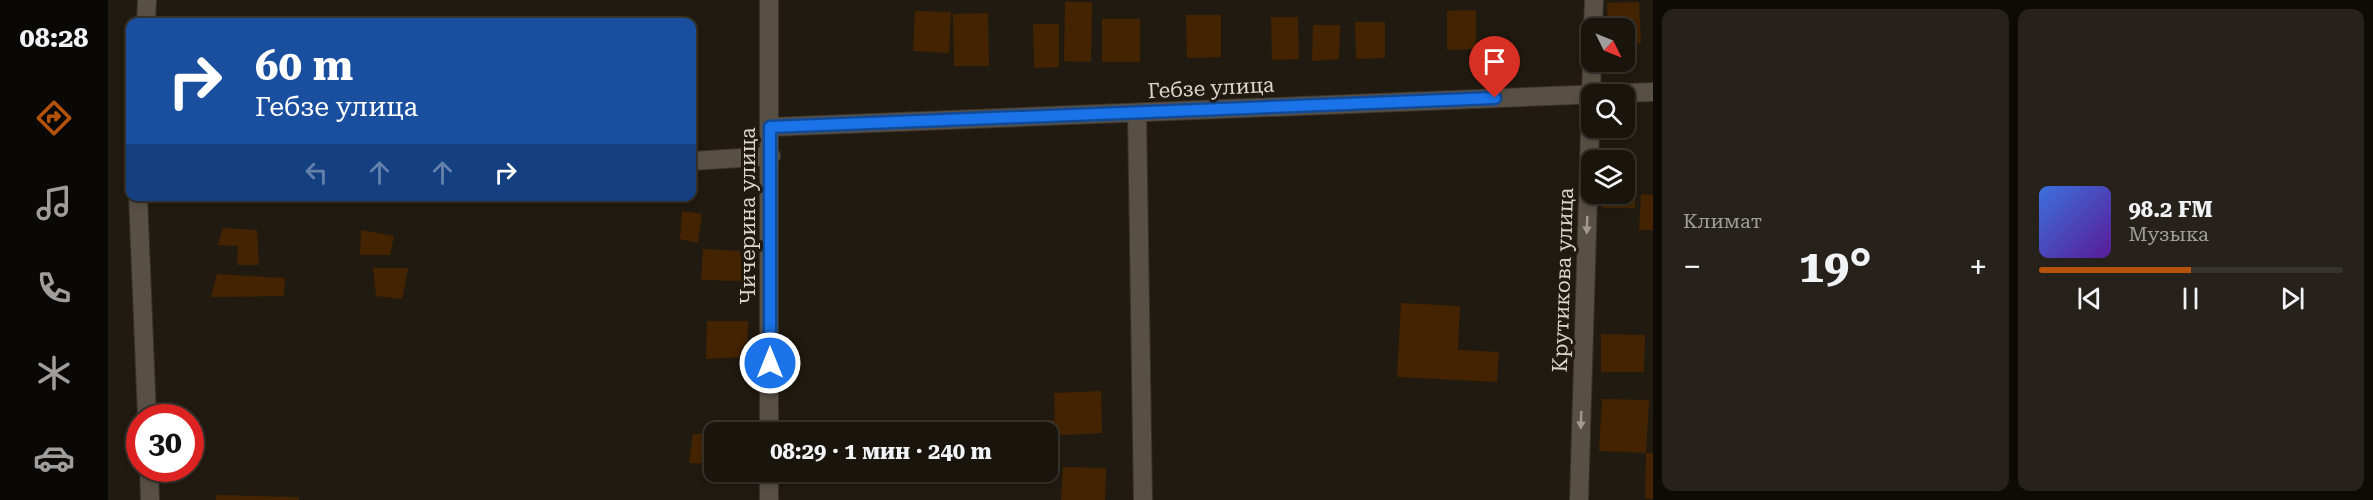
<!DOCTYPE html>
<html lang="ru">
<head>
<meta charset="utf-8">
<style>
	:root { --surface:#19140c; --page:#26211a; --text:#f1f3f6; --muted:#9f9e9d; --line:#37332d; --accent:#b45309 }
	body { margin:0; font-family:"Roboto Serif",serif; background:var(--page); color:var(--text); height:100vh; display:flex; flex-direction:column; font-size:22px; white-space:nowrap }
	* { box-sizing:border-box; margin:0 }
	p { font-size:20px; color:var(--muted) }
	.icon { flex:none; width:33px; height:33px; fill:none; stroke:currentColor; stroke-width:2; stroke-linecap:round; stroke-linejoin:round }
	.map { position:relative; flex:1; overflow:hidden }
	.sheet { display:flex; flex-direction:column; gap:9px; padding:9px; background:#0e0b07; width:720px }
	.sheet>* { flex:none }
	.top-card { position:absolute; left:18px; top:18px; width:570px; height:183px; border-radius:12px; box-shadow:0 3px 9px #0003,0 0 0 2px var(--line); background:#1a4fa0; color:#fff; overflow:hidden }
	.needle { width:39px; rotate:133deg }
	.controls { position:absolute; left:1473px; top:18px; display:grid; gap:12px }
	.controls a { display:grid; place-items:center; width:54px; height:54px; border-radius:12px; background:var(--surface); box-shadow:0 3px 9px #0003,0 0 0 2px var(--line); font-size:30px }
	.speed { position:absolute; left:18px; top:404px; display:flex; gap:12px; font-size:30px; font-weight:700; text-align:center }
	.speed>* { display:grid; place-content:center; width:78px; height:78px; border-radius:50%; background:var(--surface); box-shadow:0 3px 9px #0003,0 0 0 2px var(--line); line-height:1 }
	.speed .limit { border:9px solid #d22; background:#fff; color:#111 }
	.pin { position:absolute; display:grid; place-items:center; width:51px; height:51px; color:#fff; margin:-62px -26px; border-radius:50% 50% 50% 0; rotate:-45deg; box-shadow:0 0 6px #0007 }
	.pin .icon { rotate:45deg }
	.me { position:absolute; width:66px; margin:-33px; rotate:0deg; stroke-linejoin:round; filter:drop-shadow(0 0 4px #0008) }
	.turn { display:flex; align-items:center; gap:21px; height:126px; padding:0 30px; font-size:27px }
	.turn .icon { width:78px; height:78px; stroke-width:2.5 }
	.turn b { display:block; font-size:42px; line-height:51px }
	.lanes { display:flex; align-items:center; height:57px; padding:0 30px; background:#0003; justify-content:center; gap:30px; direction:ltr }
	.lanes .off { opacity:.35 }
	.big { font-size:45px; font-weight:700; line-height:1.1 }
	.sheet .card { flex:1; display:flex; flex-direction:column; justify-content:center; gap:9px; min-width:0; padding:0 21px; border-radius:12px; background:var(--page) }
	.song { display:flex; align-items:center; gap:18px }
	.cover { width:72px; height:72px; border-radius:9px; background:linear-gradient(135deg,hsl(220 70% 55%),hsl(270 70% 35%)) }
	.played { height:6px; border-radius:3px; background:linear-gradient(90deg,var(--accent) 50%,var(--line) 50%) }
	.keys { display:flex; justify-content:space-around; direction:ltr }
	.heat { display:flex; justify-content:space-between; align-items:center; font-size:33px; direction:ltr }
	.sheet .tiles { flex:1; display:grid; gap:9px; grid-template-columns:repeat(2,1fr) }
	.trip { position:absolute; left:596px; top:422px; width:354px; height:60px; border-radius:12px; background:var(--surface); box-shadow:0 3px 9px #0003,0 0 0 2px var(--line); font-weight:700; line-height:60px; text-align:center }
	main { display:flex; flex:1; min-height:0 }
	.menu { display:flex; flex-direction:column; width:108px; justify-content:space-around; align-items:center; background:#0a0805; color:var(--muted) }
	.menu .icon { width:42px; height:42px }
	.menu .active { color:var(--accent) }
	.menu b { font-size:27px; color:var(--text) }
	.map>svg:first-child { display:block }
</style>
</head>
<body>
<main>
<nav class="menu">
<b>08:28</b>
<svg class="icon active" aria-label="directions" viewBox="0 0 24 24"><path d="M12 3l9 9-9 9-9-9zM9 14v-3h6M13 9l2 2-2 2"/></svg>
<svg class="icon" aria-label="music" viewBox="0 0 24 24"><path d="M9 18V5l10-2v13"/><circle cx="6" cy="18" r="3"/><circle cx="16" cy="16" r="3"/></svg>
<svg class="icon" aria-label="phone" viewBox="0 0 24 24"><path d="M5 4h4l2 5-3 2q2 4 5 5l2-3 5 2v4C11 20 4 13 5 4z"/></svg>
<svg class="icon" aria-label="climate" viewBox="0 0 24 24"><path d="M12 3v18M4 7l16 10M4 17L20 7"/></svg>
<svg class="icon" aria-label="car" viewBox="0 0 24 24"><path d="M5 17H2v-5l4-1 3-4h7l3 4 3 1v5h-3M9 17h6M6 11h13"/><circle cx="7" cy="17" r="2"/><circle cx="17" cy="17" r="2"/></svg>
</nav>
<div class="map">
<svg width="1545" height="500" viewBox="0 0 1545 500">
	<rect width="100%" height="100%" fill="#211a10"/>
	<g fill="#442400">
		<path d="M957 2H984L983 62 956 61Z"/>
		<path d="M1531 2 1533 43 1516 44V28H1500L1499 3Z"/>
		<path d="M1368 10V49L1339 50V11Z"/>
		<path d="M807 11 843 12 841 53 805 51Z"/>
		<path d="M880 13 881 66H846L845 14Z"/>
		<path d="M1078 15H1113V57L1079 58Z"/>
		<path d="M1163 17H1190L1191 59 1164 60Z"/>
		<rect x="994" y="19" width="38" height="43"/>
		<path d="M1247 22H1277V58L1248 59Z"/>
		<path d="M925 24H951V67L926 68Z"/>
		<path d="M1205 25H1232L1231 59 1204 61Z"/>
		<path d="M1516 177H1528L1527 208H1494L1495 194H1516Z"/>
		<path d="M1533 194 1545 195V230H1531Z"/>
		<path d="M574 211 594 214 590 243 572 239Z"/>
		<path d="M115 228 149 230 151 265H129L130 246 110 245Z"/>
		<path d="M253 230 286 236 282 255H252Z"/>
		<path d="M595 249 632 251 636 281 593 280Z"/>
		<path d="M265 268H300L294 299 268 296Z"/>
		<path d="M109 274 177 278 176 296 103 297Z"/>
		<path d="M1293 303 1352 306 1350 350 1391 352 1389 382 1289 377Z"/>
		<path d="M599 321H640L639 357 598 359Z"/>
		<path d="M1493 334 1537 335 1536 372H1493Z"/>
		<path d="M993 391 994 433 939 436V432H911L910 421 947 420 946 393Z"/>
		<path d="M1494 399 1541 400 1538 453H1545V499L1537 498 1538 453 1491 451Z"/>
		<path d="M606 433V464L581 463 585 434Z"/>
		<path d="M955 467 998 468 997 500H953Z"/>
		<path d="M108 495 191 497V500H108Z"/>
	</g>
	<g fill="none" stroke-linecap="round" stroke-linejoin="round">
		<g stroke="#39332e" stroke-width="20">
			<g id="street">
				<path d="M661 0V432"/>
				<path d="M38 22 39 0"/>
				<path d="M1485 28 1486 0"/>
				<path d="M1029 114 1035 500"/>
				<path d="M662 127 1545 92"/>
				<path d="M584 161 663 156"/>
				<path d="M30 196 39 417"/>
				<path d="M41 468 42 500"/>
				<path d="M661 500V471"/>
				<path d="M1471 500 1484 62"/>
			</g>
		</g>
		<use href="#street" stroke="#595045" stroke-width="18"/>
	</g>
	<defs><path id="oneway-solid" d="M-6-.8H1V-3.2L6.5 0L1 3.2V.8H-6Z" transform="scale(1.5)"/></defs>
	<g fill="#a09990">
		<use href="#oneway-solid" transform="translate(1479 225) rotate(92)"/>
		<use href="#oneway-solid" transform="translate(1473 420) rotate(92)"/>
	</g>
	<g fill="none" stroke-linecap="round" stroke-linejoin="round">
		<g stroke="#114b97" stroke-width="15">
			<path id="route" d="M662 363V127L1387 98"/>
		</g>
		<use href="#route" stroke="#1a73e8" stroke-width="10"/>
	</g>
	<g text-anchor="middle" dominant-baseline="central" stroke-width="6" stroke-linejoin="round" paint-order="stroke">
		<g font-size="21" fill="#dad5ce" stroke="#211a10">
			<text transform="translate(1103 88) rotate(-3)">Гебзе улица</text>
			<text transform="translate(640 216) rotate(-90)">Чичерина улица</text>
			<text transform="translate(1455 280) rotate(-88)">Крутикова улица</text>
		</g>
	</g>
</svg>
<div class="controls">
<a><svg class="needle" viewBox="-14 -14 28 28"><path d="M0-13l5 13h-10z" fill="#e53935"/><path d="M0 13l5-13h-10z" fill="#9f9e9d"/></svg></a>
<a><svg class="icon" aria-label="search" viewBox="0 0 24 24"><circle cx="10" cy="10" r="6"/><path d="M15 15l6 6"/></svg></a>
<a><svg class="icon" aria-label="layers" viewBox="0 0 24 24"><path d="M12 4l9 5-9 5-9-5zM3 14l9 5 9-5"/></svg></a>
</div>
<div class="speed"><div class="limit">30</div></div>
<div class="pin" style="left:1387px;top:98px;background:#d93025"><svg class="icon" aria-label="arrive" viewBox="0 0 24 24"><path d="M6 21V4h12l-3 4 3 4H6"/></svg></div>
<svg class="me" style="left:662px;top:363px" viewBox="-20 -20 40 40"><circle r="17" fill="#1a73e8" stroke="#fff" stroke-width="3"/><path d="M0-11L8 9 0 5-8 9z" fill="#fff"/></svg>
<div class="trip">08:29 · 1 мин · 240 m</div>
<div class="top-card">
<div class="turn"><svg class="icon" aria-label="right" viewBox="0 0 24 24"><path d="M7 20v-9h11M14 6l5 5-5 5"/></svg><div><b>60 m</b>Гебзе улица</div></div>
<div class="lanes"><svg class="icon off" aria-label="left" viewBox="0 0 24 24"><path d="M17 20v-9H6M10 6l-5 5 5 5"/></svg><svg class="icon off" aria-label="ahead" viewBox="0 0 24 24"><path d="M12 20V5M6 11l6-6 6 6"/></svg><svg class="icon off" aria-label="ahead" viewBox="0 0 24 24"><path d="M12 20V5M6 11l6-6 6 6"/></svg><svg class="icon" aria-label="right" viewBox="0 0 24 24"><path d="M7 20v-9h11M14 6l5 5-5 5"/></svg></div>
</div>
</div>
<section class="sheet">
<div class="tiles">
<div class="card"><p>Климат</p>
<div class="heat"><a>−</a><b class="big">19°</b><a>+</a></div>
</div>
<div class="card">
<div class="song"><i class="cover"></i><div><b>98.2 FM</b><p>Музыка</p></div></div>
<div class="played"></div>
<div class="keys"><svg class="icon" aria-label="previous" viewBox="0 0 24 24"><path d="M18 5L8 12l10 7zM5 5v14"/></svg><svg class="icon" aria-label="pause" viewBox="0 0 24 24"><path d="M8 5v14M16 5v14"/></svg><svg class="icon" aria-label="next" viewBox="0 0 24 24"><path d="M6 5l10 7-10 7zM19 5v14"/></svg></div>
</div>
</div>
</section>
</main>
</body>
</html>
